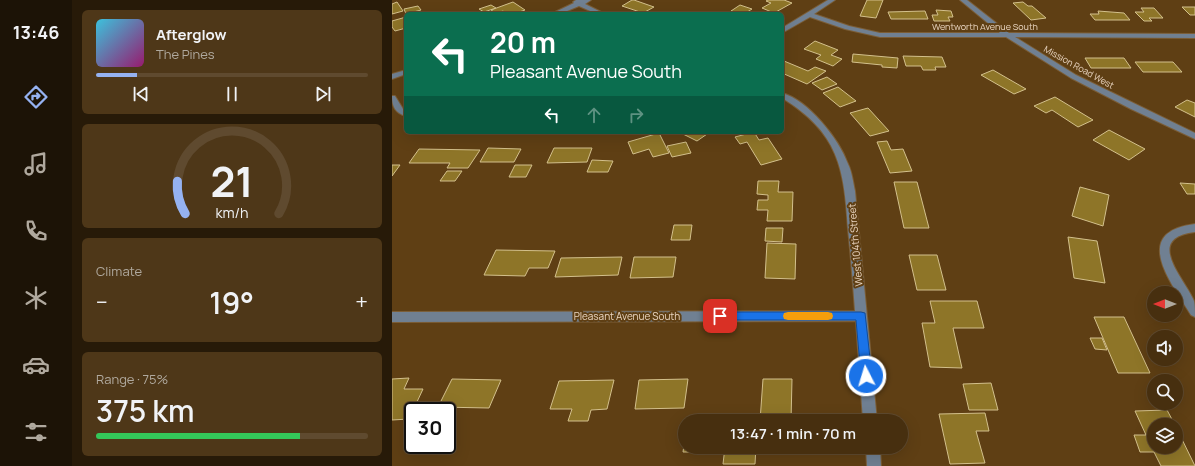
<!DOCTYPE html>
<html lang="en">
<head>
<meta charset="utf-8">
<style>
	:root { --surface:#472f0f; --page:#4e3718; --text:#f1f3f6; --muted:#b0a99e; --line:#5f4a2f; --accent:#95b2f1 }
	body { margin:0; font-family:Manrope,sans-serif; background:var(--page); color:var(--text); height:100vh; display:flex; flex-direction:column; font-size:15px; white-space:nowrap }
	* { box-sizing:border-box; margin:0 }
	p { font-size:13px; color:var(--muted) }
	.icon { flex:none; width:22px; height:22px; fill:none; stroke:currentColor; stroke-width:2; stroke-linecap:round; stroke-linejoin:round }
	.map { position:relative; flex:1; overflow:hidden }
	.details { display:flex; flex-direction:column; gap:10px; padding:10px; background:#271a08; width:320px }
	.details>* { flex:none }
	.hud { position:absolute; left:12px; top:12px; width:380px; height:122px; border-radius:6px; box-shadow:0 4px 16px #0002,0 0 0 1px var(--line); background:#0b6e4f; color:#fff; overflow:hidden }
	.needle { width:26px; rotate:270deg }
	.fabs { position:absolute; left:755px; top:286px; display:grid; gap:8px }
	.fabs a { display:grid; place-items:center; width:36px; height:36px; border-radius:50%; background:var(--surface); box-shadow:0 4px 16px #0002,0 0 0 1px var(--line); font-size:20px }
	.speed { position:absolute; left:12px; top:402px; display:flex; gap:8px; font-size:20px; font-weight:700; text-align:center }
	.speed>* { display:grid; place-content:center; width:52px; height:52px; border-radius:50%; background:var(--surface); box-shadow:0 4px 16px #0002,0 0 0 1px var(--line); line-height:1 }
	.speed .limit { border:2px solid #111; border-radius:6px; background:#fff; color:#111 }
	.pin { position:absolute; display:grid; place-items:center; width:34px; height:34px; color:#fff; margin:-17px; border-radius:8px; box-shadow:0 2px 6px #0006 }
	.me { position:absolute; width:44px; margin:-22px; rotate:355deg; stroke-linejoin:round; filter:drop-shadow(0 0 3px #0008) }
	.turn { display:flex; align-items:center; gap:14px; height:84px; padding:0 20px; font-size:18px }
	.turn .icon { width:52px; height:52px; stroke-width:2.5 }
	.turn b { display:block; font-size:28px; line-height:34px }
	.lanes { display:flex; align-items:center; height:38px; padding:0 20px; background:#0003; justify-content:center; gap:20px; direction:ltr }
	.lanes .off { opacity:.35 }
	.big { font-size:30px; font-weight:600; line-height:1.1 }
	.details .tile { flex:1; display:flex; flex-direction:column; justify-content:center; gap:6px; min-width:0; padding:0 14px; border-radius:6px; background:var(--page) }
	.details .dial { align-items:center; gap:0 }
	.dial svg { height:104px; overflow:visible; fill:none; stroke:var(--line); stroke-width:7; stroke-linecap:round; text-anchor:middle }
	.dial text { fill:var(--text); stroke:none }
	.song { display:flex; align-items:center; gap:12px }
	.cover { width:48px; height:48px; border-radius:6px; background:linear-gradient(135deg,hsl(190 70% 55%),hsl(320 70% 35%)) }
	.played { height:4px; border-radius:2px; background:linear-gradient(90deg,var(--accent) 15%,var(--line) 15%) }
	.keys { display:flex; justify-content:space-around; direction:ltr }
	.heat { display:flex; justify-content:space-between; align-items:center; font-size:22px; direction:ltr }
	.charge { height:6px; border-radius:3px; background:linear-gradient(90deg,#34c759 75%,var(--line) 0) }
	.trip { position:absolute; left:286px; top:414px; width:230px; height:40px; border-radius:20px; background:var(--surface); box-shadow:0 4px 16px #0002,0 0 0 1px var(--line); font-weight:600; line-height:40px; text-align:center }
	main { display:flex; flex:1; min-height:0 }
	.tab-bar { display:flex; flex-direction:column; width:72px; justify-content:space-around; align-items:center; background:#1c1306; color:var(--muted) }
	.tab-bar .icon { width:28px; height:28px }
	.tab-bar .on { color:var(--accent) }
	.tab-bar b { font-size:18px; color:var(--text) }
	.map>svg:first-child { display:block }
</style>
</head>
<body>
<main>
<nav class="tab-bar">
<b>13:46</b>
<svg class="icon on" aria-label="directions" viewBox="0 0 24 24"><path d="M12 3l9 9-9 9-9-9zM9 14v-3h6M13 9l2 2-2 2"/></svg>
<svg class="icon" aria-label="music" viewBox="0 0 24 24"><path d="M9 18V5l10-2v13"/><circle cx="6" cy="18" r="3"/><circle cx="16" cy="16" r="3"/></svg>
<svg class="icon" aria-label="phone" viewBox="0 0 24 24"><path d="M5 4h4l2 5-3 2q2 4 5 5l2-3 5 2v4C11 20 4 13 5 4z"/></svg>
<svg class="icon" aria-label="climate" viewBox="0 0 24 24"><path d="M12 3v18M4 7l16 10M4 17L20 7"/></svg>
<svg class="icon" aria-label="car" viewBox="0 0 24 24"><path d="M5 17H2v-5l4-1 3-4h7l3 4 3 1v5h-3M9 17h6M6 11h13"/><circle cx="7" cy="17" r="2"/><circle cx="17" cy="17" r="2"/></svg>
<svg class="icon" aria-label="filters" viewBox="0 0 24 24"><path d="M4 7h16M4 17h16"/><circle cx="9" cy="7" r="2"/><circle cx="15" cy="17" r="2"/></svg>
</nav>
<section class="details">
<div class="tile">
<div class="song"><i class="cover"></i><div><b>Afterglow</b><p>The Pines</p></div></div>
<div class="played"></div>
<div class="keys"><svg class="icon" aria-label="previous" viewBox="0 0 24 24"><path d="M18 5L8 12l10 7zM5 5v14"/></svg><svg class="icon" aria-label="pause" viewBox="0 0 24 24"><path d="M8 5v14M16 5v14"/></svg><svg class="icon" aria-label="next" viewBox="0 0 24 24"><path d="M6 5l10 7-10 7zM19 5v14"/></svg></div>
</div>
<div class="tile dial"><svg viewBox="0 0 100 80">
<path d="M14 69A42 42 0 1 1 86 69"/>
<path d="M14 69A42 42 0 0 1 8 44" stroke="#95b2f1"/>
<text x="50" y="56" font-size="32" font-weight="700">21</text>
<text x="50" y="72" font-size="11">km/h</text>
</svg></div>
<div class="tile"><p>Climate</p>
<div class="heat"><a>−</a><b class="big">19°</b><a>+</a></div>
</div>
<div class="tile"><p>Range · 75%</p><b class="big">375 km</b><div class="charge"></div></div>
</section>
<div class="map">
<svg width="803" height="466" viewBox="0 0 803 466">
	<rect width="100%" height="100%" fill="#5f3f14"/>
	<g fill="#8e7528" stroke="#d3c08c">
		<path d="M240 0H242L262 7 251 13 230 6Z"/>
		<path d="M376 0H392L400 3 382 13 370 8 379 3 374 1Z"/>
		<path d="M475 0H491L484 18 468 16Z"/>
		<path d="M5 2 11 11 0 14V4Z"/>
		<path d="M121 2 133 10 121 14H115L111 11 104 13 99 10Z"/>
		<path d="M631 2 636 6H640L654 18 639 20 621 3Z"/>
		<path d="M99 5 104 8 92 12 87 9Z"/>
		<path d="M348 5 360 9 352 14 339 11Z"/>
		<path d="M26 6 29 10 14 14 12 9Z"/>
		<path d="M790 7H803V15H798Z"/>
		<path d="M749 8H762L771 18H757L760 21H752L743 12H752Z"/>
		<path d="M544 10 559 11 561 17H556L558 21H542L540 15H546Z"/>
		<path d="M533 11 536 19H499L496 12Z"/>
		<path d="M706 11 732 13 738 20H703L698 14H707Z"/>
		<path d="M14 17V28L3 31 0 27V21Z"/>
		<path d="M423 41 446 50 439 55 450 59 441 66 424 59 429 55 412 49Z"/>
		<path d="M461 54 506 58 505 68 490 67V65L460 62Z"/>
		<path d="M511 56 550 57 554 67H543L544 70H531L529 66H514Z"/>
		<path d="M693 58H732L739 68H699Z"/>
		<path d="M392 61 416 71 423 67 434 71 415 84 390 73V62Z"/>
		<path d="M743 62H781L790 72H751Z"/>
		<path d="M601 70 634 89 622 94 589 75Z"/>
		<path d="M435 77 445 84 430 90 420 83Z"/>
		<path d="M446 87 464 101 448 107 431 93Z"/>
		<path d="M663 97 701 120 686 127 660 110 654 113 642 106Z"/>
		<path d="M795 100 803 103V117L783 107Z"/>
		<path d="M476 108 497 131 478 136 458 113Z"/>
		<path d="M717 130 753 149 737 160 701 140Z"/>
		<path d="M294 132H318L305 141 291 134Z"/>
		<path d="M362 132 367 140 376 138 390 159 369 165 355 142 348 144 343 137Z"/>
		<path d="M267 133 277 153 261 157 257 149 241 154 236 142Z"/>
		<path d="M495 141 499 150 511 149 520 171 498 173 485 142Z"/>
		<path d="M294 142 299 153 280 157 275 146Z"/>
		<path d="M96 148 129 149 122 162H88Z"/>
		<path d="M162 148H200L195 162 155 163Z"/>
		<path d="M27 149 88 150 76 168H55L58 163H17Z"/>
		<path d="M200 160 221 161 216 172H195Z"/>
		<path d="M0 165H8L0 176Z"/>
		<path d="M123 165H140L134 177H117Z"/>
		<path d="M55 171H70L63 181H48Z"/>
		<path d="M366 181H387L386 192H401L400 221H375L376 210H365L366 200H376V195L365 194Z"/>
		<path d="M502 182H525L537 228H512Z"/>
		<path d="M788 183 803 184V194H795Z"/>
		<path d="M688 187 717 195 711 226 680 216Z"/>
		<path d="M282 225H300L298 240H279Z"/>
		<path d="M374 228H391L390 242 373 241Z"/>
		<path d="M676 237 705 241 713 283 682 278Z"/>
		<path d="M375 243 404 244 403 279 373 278Z"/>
		<path d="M104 250 163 251 156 268H137L133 276 92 275Z"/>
		<path d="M517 255H545L554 290H525Z"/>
		<path d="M230 257 226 275 163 277 169 258Z"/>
		<path d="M242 257H284L281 277 238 278Z"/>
		<path d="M538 301H585L592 328H561L570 368 538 367 530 323H543Z"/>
		<path d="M702 317H732L758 373H726Z"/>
		<path d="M698 338H710L715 350 703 349Z"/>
		<path d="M17 378 12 389H31L17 419 0 420V379Z"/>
		<path d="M60 379 109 380 97 408 46 407Z"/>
		<path d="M296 379 292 408 243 409 247 380Z"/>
		<path d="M371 379H400L399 421H368Z"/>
		<path d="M222 380 215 409 199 410 196 421H176L180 409H158L167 381Z"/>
		<path d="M599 383 606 410H577L571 384Z"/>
		<path d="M775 410 783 425H762V447H784V427L803 466H769L762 452H748L742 435H754L743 411Z"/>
		<path d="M593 413 597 431H584L593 463 558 464 547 414Z"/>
		<path d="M324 416V421H295L296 417Z"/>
		<path d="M293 438V447H322L321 452H291Z"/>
		<path d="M333 447H364L363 464H331Z"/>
	</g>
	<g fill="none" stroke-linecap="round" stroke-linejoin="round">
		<g stroke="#7b5d36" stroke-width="2">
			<g id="minor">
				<path d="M184 0H199L193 4 213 14H205L187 6 168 14H159L182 3 181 2Z"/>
				<path d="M436 0H443L422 14 457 26 488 33H608L568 0H575L617 33 803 34V38L623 37 684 75 803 133V139L739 109 679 78 614 37H488L453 29 418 17 390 33V28Z"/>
				<path d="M14 70V74L0 79V74Z"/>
				<path d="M390 93C416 100 447 139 456 164 460 172 461 182 463 191L485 421H471L464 321 0 322V312L463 311C461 284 459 257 456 229 452 168 447 133 390 98Z"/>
				<path d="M0 96H3L11 109 14 111V116C3 113 0 106 0 96Z"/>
				<path d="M803 224V232C751 238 793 279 802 301 803 305 803 312 803 317L799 315C781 285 737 232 803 224Z"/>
				<path d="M474 447H488L489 466H475Z"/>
			</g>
		</g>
		<use href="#minor" fill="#708092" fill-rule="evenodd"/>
	</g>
	<path fill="#1a73e8" stroke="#114b97" d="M328 312H469L473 313 480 376 478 380 474 381 470 380 469 376 464 320H328L325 319 323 316 325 313Z"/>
	<path fill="#f59e0b" d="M396 312H436L440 313 441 316 440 319 436 320H396L392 319 391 316 392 313Z"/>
	<g text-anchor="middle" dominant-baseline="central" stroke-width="4" stroke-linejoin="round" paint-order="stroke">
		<g font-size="9" fill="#e9d5c0" stroke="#5f3f14">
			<text x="593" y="26">Wentworth Avenue South</text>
			<text transform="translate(687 67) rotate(29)">Mission Road West</text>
		</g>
		<g font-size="10" fill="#e9d5c0" stroke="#5f3f14">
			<text transform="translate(463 245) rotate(-95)">West 104th Street</text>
			<text x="235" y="316">Pleasant Avenue South</text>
		</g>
	</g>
</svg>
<div class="fabs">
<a><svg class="needle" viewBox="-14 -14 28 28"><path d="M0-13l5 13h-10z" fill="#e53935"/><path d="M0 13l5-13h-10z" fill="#b0a99e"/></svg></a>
<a><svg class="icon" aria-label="sound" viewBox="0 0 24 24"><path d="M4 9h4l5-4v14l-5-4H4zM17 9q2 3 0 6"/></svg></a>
<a><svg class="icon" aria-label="search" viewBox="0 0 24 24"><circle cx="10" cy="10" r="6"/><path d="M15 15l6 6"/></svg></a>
<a><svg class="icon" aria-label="layers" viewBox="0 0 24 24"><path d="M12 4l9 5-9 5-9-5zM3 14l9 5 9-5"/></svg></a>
</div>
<div class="speed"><div class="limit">30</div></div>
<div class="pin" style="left:328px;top:316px;background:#d93025"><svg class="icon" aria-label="arrive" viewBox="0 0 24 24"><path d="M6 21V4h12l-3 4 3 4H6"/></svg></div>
<svg class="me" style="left:474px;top:376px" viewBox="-20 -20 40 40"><circle r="17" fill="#1a73e8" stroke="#fff" stroke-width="3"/><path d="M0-11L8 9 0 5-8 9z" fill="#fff"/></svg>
<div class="trip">13:47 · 1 min · 70 m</div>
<div class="hud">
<div class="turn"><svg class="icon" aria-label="left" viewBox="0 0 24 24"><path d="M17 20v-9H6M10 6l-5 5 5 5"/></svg><div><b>20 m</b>Pleasant Avenue South</div></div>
<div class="lanes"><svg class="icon" aria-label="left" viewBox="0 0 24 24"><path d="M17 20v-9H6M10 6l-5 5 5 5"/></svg><svg class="icon off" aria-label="ahead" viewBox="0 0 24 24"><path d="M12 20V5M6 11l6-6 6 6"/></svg><svg class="icon off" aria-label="right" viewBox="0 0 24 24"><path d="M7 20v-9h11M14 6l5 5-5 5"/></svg></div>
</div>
</div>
</main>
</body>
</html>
